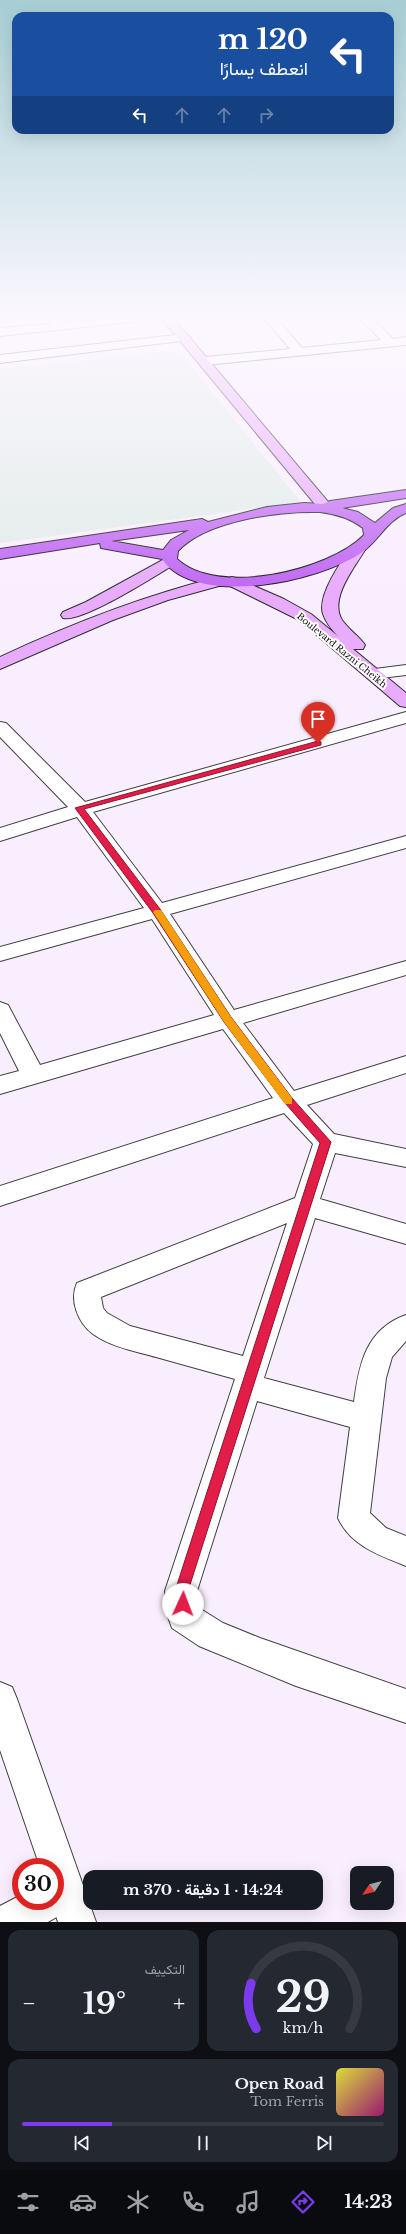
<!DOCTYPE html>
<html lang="ar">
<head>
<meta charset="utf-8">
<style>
	:root { --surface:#171b24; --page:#242831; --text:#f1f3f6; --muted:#9ea1a6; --line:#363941; --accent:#7c3aed }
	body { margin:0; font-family:"Libre Baskerville",Vazirmatn,serif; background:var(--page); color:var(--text); direction:rtl; height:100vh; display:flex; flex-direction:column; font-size:15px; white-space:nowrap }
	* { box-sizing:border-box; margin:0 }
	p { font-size:13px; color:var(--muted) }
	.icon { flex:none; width:22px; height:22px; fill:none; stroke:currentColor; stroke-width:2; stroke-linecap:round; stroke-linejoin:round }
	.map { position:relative; height:1922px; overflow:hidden; direction:ltr }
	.details { display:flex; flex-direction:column; gap:8px; padding:8px; background:#0d0f14; flex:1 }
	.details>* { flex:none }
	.banner { position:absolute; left:12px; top:12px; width:382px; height:122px; border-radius:12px; box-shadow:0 4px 16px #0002; direction:rtl; background:#1a4fa0; color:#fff; overflow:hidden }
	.needle { width:26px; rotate:235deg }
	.fabs { position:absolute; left:350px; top:1866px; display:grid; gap:8px }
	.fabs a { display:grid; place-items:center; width:44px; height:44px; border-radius:8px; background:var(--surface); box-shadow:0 4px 16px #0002; font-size:20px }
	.speed { position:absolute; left:12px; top:1858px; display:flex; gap:8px; font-size:20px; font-weight:700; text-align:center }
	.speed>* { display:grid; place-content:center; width:52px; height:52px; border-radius:50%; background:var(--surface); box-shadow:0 4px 16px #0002; line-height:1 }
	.speed .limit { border:6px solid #d22; background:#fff; color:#111 }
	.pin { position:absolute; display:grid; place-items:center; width:34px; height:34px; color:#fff; margin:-41px -17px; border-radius:50% 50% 50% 0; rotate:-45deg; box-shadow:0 0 4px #0007 }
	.pin .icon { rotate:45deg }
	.me { position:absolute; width:44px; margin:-22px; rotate:2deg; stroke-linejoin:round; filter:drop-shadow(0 0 3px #0008) }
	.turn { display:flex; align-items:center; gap:14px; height:84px; padding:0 20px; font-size:18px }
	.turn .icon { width:52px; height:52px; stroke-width:2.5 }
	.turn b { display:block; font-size:28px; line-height:34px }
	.lanes { display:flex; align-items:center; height:38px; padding:0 20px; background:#0003; justify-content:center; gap:20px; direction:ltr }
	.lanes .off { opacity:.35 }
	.big { font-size:30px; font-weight:700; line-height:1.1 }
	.details .tile { flex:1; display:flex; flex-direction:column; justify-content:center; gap:6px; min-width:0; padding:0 14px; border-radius:12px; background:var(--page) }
	.details .dial { align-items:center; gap:0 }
	.dial svg { height:104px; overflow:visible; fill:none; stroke:var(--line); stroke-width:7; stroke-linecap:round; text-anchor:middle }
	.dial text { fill:var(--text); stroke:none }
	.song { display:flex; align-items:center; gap:12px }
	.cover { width:48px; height:48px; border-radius:6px; background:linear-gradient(135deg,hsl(60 70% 55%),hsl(320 70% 35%)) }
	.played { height:4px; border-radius:2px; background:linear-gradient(90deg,var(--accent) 25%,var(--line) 25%) }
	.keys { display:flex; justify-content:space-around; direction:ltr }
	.heat { display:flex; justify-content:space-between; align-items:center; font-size:22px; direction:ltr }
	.details .tiles { flex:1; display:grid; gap:8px; grid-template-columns:1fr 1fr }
	.tile:last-child { grid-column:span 2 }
	.trip { position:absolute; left:83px; top:1870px; width:240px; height:40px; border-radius:12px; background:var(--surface); box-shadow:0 4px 16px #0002; font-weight:700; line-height:40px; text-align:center; direction:rtl }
	.tabs { display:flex; height:64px; justify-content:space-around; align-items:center; background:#090b0e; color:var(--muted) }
	.tabs .icon { width:28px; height:28px }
	.tabs .on { color:var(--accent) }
	.tabs b { font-size:18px; color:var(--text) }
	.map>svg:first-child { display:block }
</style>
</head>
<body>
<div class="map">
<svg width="406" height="1922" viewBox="0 0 406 1922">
	<rect width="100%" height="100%" fill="#f9eefe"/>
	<path fill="#e2ece9" d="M178 350 301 502 0 543V369Z"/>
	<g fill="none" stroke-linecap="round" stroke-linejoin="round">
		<g stroke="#404040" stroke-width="2">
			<g id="minor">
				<path d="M47 319H59L61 323 100 319H138L132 322 0 336V328L50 324Z"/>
				<path d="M265 319H277L302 348 381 340 361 319H373L393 339 406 337V345L205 365 199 361 205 357 290 349Z"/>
				<path d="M185 334 191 338 189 340 0 363V355Z"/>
				<path d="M406 665V675L373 679 367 678 364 674 367 670Z"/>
				<path d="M406 712V723L93 812 162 903 406 836V848L170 914 234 1010 406 961V975L243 1023 294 1091 406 1056V1073L307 1105 334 1134 406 1149V1167L335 1153 320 1199 406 1224V1244L315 1218 264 1378 354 1402C359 1364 366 1329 406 1315V1341L392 1357 386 1378 370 1513 386 1528 406 1536V1566C379 1555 351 1546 338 1518L350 1427 257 1401 197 1591 199 1608 223 1623 260 1638 406 1689V1723L296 1686 199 1646 172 1628 168 1617 165 1591 235 1379C209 1372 182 1364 156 1357 135 1351 111 1347 93 1334 78 1323 69 1300 77 1283L295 1198 313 1144 284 1113 0 1206V1186L273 1098 223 1029 0 1094V1076L19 1071 0 1033V1002L8 1005 40 1065 214 1015 152 919 0 961V947L144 908 77 817 0 841V828L68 807 0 737V722L6 723 85 802ZM287 1223 243 1356 130 1326 107 1313 103 1308 101 1297Z"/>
				<path d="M55 1885 62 1888 68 1901 62 1914 48 1922H0V1906L21 1895V1901H55Z"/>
			</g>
		</g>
		<g stroke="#404040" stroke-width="2">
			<path id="tertiary" d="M0 1682 12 1687 17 1699 96 1922H58L51 1901H55V1867H40L0 1750Z"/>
		</g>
		<g stroke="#2f2f2f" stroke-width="2">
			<g id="secondary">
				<path d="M162 319H174L329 503 343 508 345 511 343 514 338 515 319 509Z"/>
				<path d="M357 545 362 547 365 550C354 568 329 599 342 620 349 630 359 636 365 645L363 649H353L406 693V707L400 706 299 620 226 584 168 600 113 620 0 669V657C71 624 142 596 219 577L226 580 232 577 238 579 284 599 311 614 339 637C333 631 326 623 323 614 317 596 341 561 352 547Z"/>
				<path d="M170 556 175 558 178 561 175 564C155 576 82 623 63 618L61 615 63 612 86 602Z"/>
			</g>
		</g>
		<g stroke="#1e1e1e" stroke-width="2">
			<path id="primary" d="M406 490V498L342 508 358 512 375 523 393 508 406 504V513C387 520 378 542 361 553 320 581 196 609 162 559L101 548 100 543 0 559V549L202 519 208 522 267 507 304 503 323 504 330 501ZM320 512C336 514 350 518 363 528L364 535C329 571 217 597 177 559L178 551C207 520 279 511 320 512ZM189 530 171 540 163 550 111 541Z"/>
		</g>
		<use href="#minor" fill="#fff" fill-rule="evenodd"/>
		<use href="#tertiary" fill="#fff" fill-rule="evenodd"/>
		<use href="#secondary" fill="#e9acfc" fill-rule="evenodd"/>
		<use href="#primary" fill="#c169f3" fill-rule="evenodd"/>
	</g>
	<linearGradient id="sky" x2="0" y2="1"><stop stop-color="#a6ced4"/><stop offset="0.54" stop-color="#fcf7ff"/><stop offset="1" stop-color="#fcf7ff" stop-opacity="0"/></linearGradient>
	<rect width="406" height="588" fill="url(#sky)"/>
	<path fill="#e11d48" stroke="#92132f" d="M318 741 321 742V745L84 809 160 909 231 1017 292 1098 331 1142 188 1591 189 1604 187 1609 183 1611 178 1609 175 1591 320 1143 285 1103 224 1022 153 913 75 808Z"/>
	<path fill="#f59e0b" d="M155 910H161L231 1017 292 1098V1104H285L224 1022 153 912Z"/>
	<g text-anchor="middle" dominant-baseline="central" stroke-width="4" stroke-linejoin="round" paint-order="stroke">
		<g font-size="9" fill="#0d0d0d" stroke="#fff">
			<text transform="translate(342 650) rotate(39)">Boulevard Razni Cheikh</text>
		</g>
	</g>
</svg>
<div class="fabs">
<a><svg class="needle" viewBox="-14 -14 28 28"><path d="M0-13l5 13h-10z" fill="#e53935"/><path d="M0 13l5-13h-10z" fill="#9ea1a6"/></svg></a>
</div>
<div class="speed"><div class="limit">30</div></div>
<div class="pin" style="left:318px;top:743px;background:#d93025"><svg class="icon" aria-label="arrive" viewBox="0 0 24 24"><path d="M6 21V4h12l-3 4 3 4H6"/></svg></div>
<svg class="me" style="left:183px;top:1604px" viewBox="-20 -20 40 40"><circle r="19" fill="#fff"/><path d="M0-13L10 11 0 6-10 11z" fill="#e11d48"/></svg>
<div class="trip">14:24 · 1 دقيقة · 370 m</div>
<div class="banner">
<div class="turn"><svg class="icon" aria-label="left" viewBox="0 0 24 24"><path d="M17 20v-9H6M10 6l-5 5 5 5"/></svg><div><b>120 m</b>انعطف يسارًا</div></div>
<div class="lanes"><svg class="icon" aria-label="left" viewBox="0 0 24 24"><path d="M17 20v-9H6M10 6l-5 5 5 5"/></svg><svg class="icon off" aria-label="ahead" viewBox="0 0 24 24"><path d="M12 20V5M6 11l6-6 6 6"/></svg><svg class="icon off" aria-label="ahead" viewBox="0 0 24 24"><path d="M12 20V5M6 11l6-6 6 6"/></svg><svg class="icon off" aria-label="right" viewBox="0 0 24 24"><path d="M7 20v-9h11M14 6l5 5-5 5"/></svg></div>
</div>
</div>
<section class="details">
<div class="tiles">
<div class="tile dial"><svg viewBox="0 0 100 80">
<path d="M14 69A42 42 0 1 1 86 69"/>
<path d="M14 69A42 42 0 0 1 10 34" stroke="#7c3aed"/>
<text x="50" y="56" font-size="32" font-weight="700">29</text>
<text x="50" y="72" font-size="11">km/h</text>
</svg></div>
<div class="tile"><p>التكييف</p>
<div class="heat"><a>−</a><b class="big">19°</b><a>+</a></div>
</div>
<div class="tile">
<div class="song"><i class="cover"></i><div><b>Open Road</b><p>Tom Ferris</p></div></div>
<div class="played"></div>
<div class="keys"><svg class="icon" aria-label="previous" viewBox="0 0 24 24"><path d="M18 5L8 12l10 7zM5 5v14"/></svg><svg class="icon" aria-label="pause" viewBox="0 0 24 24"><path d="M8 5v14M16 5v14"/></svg><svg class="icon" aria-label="next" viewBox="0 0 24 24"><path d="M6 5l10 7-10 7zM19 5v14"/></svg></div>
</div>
</div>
</section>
<nav class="tabs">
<b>14:23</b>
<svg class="icon on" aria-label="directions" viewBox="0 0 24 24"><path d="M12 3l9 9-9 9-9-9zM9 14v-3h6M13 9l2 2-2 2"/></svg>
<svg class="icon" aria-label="music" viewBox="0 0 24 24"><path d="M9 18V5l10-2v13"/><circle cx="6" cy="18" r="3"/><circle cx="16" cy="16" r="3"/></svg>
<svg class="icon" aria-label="phone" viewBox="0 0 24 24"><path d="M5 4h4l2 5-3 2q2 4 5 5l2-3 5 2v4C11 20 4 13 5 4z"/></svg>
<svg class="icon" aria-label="climate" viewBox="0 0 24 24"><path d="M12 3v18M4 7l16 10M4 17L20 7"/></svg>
<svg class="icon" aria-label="car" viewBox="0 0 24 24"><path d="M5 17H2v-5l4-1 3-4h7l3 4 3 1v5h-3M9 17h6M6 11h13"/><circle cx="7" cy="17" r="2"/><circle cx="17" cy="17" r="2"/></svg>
<svg class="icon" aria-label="filters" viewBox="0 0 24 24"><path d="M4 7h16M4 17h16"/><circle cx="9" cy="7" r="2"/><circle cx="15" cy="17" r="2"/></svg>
</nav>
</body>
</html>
